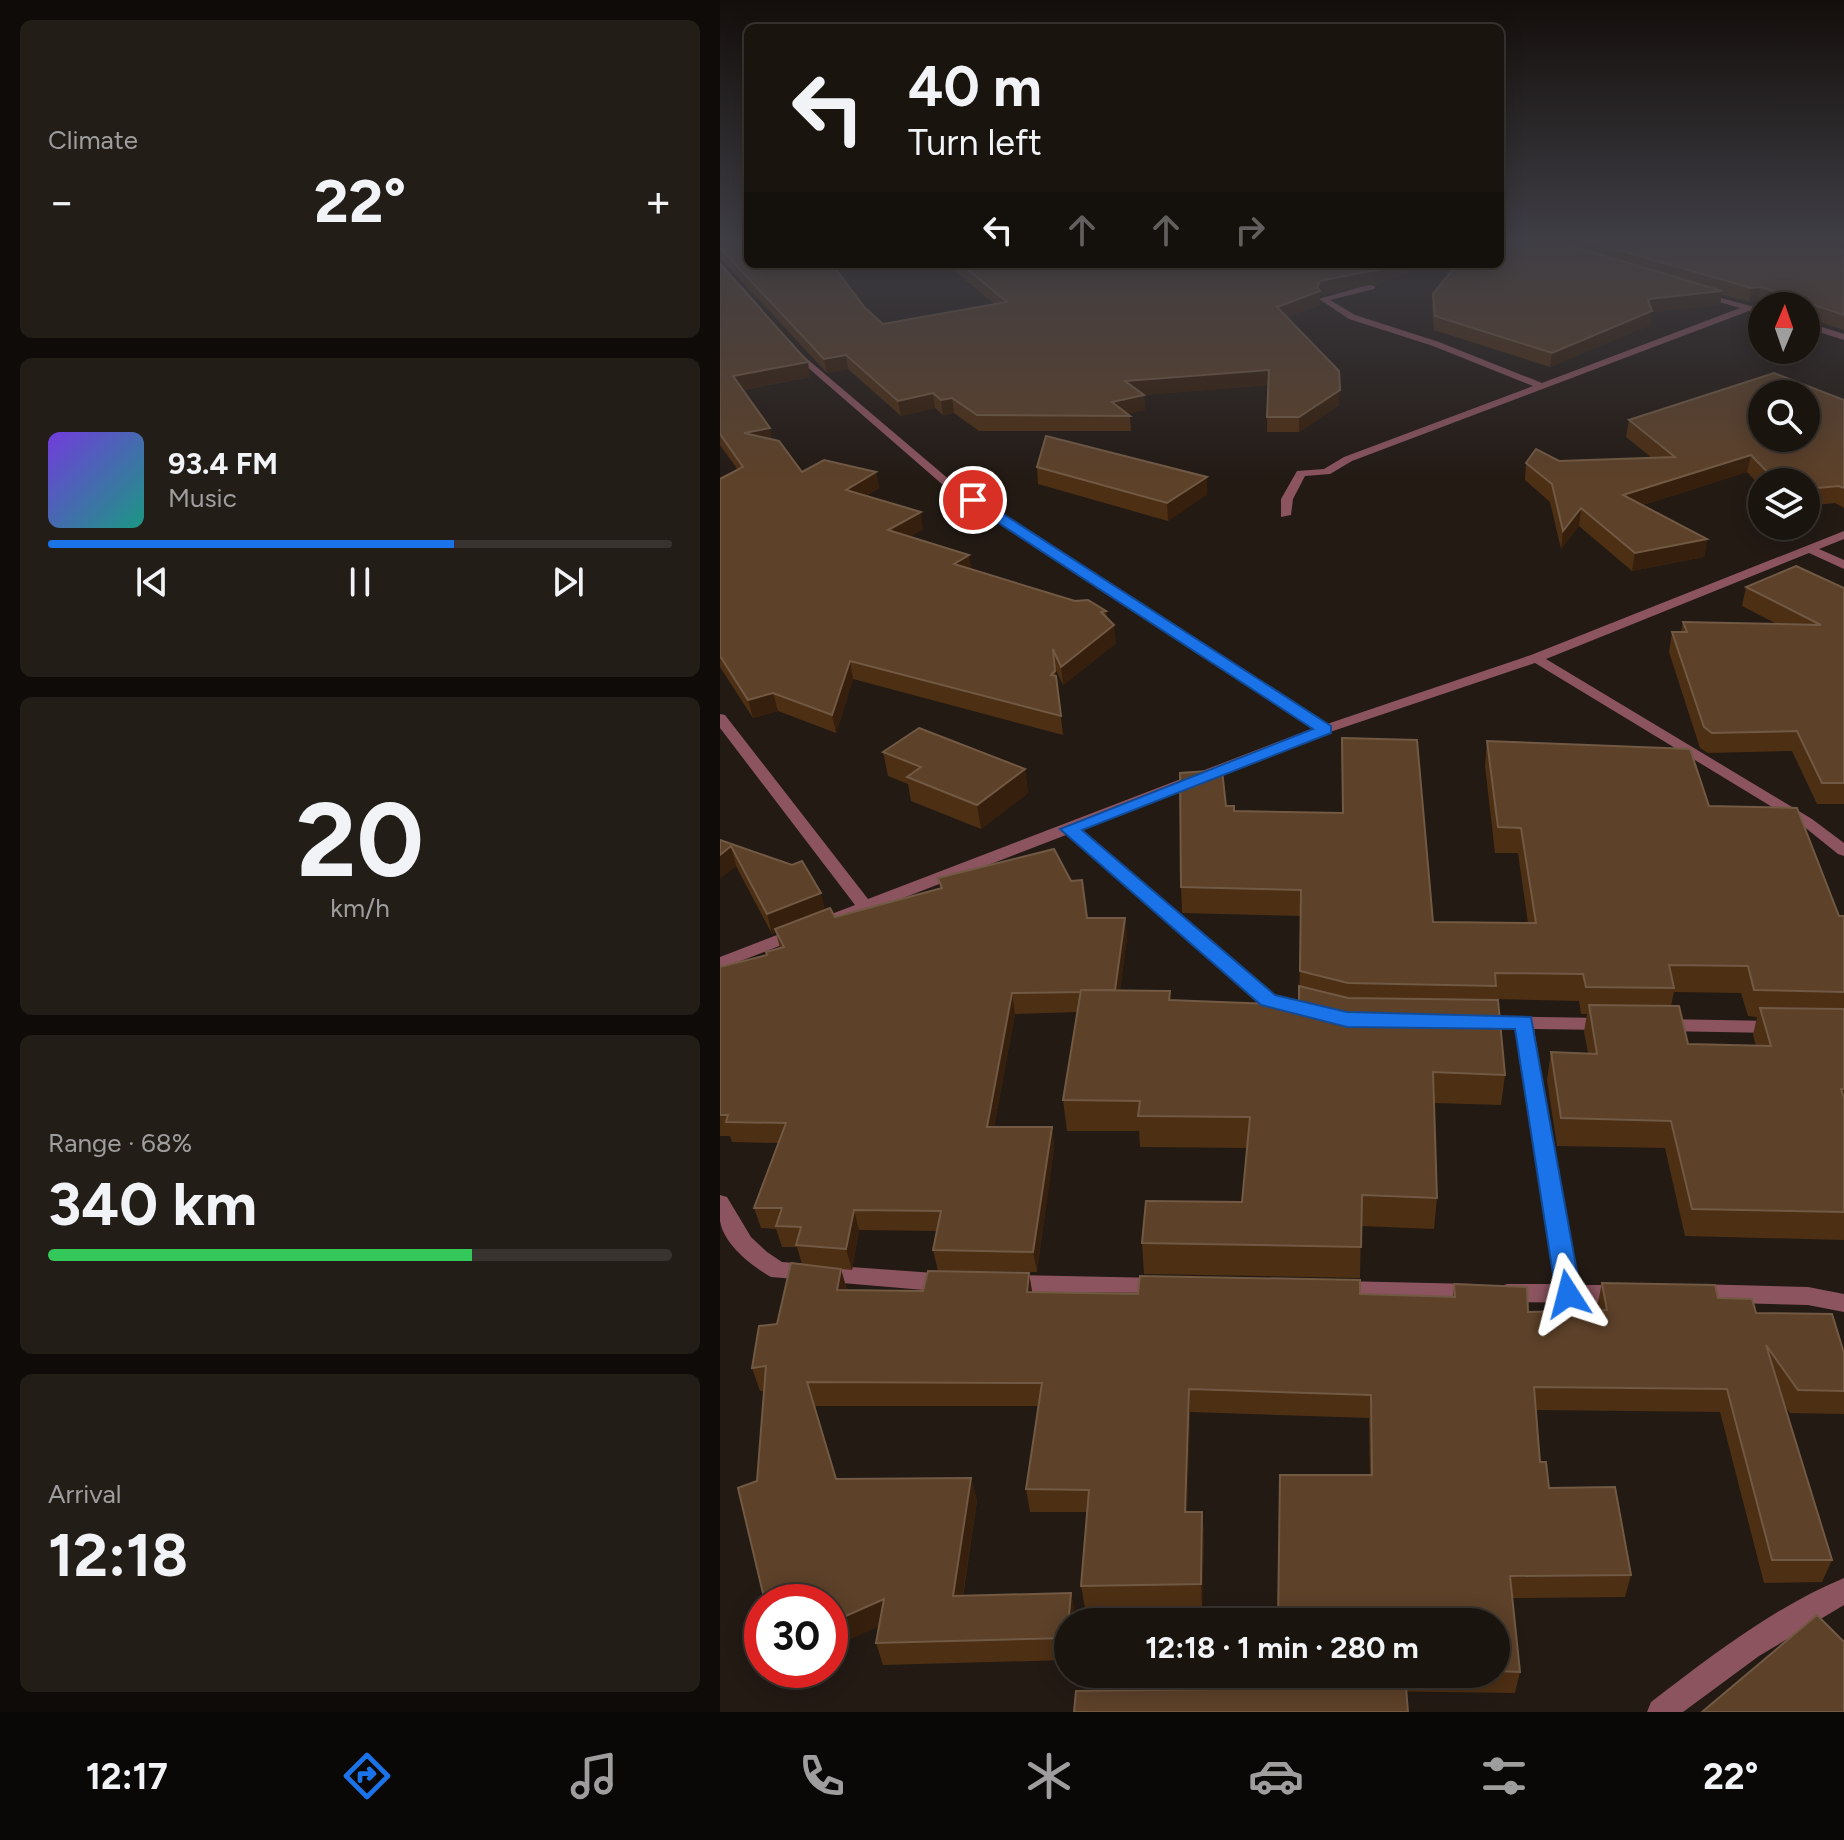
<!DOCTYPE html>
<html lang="en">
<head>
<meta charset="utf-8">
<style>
	:root { --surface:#1a140f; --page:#231d18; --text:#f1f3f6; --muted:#9f9e9e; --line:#38332f; --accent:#1a73e8 }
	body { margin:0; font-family:Figtree,sans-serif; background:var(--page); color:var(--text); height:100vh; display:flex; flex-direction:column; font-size:30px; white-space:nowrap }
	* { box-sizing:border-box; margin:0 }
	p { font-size:26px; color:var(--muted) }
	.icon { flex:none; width:44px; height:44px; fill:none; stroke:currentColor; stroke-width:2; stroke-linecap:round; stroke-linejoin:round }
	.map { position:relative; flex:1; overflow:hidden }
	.details { display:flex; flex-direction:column; gap:20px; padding:20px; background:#0e0b08; width:720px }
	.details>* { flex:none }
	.guide { position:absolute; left:24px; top:24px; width:760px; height:244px; border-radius:12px; box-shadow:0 4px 20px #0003,0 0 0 2px var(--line); background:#1a140f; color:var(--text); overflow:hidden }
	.needle { width:52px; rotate:2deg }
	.controls { position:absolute; left:1028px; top:292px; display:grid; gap:16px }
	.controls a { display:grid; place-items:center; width:72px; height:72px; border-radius:50%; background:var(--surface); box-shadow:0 4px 20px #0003,0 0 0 2px var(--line); font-size:40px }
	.speed { position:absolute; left:24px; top:1584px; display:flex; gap:16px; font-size:40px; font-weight:700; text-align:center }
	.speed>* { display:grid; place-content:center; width:104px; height:104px; border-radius:50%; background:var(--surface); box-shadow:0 4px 20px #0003,0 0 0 2px var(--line); line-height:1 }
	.speed .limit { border:12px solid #d22; background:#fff; color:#111 }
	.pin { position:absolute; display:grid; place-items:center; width:68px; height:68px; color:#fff; margin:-34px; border:4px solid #fff; border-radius:50%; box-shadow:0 2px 8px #0007 }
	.me { position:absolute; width:88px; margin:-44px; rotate:351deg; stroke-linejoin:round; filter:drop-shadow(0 0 6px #0008) }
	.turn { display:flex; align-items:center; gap:28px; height:168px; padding:0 32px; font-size:36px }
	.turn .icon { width:104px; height:104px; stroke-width:2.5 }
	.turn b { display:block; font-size:56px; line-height:68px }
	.lanes { display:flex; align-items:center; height:76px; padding:0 32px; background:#0003; justify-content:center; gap:40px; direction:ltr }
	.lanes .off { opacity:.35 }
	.big { font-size:60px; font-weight:700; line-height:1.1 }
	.details .tile { flex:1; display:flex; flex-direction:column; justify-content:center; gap:12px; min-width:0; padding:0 28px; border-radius:12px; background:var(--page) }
	.details .dial { align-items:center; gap:0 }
	.dial b { font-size:104px; line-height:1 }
	.song { display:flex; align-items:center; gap:24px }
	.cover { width:96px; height:96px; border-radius:12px; background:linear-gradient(135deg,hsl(260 70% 55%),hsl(170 70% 35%)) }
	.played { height:8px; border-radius:4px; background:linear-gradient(90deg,var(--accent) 65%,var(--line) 65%) }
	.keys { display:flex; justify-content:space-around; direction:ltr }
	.heat { display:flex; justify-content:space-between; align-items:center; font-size:44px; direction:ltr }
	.charge { height:12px; border-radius:6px; background:linear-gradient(90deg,#34c759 68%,var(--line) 0) }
	.trip { position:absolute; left:334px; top:1608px; width:456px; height:80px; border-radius:40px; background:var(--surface); box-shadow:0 4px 20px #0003,0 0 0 2px var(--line); font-weight:700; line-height:80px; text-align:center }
	.dock { display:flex; height:128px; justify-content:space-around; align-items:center; background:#0a0806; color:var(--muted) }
	.dock .icon { width:56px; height:56px }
	.dock .selected { color:var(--accent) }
	.dock b { font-size:36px; color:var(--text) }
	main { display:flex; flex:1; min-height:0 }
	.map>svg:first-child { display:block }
</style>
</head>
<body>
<main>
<section class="details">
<div class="tile"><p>Climate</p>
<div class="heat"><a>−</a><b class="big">22°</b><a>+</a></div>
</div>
<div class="tile">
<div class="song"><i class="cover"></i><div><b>93.4 FM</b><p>Music</p></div></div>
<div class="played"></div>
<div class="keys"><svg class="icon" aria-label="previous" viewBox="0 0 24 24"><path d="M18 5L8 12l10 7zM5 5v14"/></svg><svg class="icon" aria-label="pause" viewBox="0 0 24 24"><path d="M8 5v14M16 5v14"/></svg><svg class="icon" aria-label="next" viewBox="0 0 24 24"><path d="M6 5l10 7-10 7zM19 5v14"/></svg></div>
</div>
<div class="tile dial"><b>20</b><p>km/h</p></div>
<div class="tile"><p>Range · 68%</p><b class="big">340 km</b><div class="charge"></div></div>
<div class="tile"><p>Arrival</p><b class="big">12:18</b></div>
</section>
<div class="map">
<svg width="1124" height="1712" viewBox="0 0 1124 1712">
	<rect width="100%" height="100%" fill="#231a14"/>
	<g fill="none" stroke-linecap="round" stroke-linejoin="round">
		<g fill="#8b545f" fill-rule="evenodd">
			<path d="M0 262 43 310V314H37L0 269Z"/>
			<path d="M651 284 655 287 654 289 610 300 635 315 719 342 822 383 1020 308 979 296V292L1042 309V315L1029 311 632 461 610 474 585 476 573 499 571 515 561 517V499L577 471 604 469 624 457 813 386 713 346 629 319 599 299Z"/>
			<path d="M1086 322 1124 334V340L1086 328Z"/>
			<path d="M73 347 231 481 607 724 811 655 1124 531V539L1099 549 1124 560V569L1089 553 826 659 1092 819 1124 843V856L1118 854 1082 825 815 663 610 732 359 830 555 996 589 1006 592 1010 589 1014 583 1016 543 1004 346 835 0 969V957L135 905 0 728V714L5 715 148 899 594 728 223 485 70 352 68 350Z"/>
			<path d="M761 1016 886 1018 892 1019 895 1024 892 1029 886 1030 814 1029 857 1285H900L908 1288 911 1294 908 1300 900 1303 787 1302 779 1299 776 1293 779 1287 787 1284H836L796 1029 755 1026 752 1022 755 1018Z"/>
			<path d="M941 1019 1054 1021 1060 1022 1063 1027 1060 1032 1054 1033 941 1031 935 1030 932 1025 935 1020Z"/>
			<path d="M0 1195 7 1197 31 1237 47 1252 62 1262 228 1274 236 1277 239 1283 236 1289 228 1292 51 1277C32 1266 4 1245 0 1221 0 1213 0 1203 0 1195Z"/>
			<path d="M291 1275 440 1278 448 1281 451 1287 448 1293 440 1296 291 1293 283 1290 280 1284 283 1278Z"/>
			<path d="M619 1281 756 1284 764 1287 767 1293 764 1299 756 1302 619 1299 611 1296 608 1290 611 1284Z"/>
			<path d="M975 1284 1088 1287 1124 1294V1312L1088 1305 975 1302 967 1299 964 1293 967 1287Z"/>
			<path d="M1124 1578V1605L1039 1656 963 1712H927L931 1702C990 1657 1054 1607 1124 1578Z"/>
		</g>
	</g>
	<g fill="#4d2f14" fill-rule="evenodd">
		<path d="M0 240 145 308 163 324 275 305 227 264H710L656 284 600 294V305L567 317 619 405 579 432H547L548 385 424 395 425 410 407 414 410 416 411 431H259L234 413 223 415 215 408 181 416 128 369 107 373 2 260H0Z"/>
		<path d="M780 240H1124V330L1086 317V306H1054L1038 301 1029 302 1001 294 1000 305 932 312 930 325 830 367 714 330 712 308 713 294Z"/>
		<path d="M0 264 90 377 23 390 52 440 82 472H156L159 488 146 496 203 529 189 537 252 570 386 611 387 618 396 643 343 685 335 668 343 735 133 679 116 733 58 711 33 718 0 667V479L18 470 0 445Z"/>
		<path d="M1124 400V508L1115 503 1086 506V482H1042V488L1027 472 923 505 987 539 984 557 912 571 859 526 841 549 830 502 805 480 806 463 932 458 906 437 909 420Z"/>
		<path d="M317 467 487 494 448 521 318 484Z"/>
		<path d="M1026 587 1124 588V804H1097L1072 751 988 753 980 748 949 652 952 632H961L963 622 1057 624 1022 606Z"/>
		<path d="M622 738 713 922 808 923 798 853H775L765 766 767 741 989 806 1119 916H1124V1240L965 1236 945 1148 837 1146 827 1080 831 1052 868 1053 864 1032 867 1014H861L859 1001 774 999 785 1075 781 1105 714 1103 717 1198 714 1229 641 1226 640 1278 424 1274 422 1243 522 1202 527 1148 420 1147 419 1131H347L343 1100 358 1012 295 1014 274 1127H332L334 1147 317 1272 218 1271 213 1250 217 1231 139 1230 132 1270 121 1269 127 1290 203 1291 309 1273 312 1292 640 1294 733 1297 734 1284 808 1312 878 1311 877 1307 882 1283 998 1298 1036 1313 1124 1353V1414L1070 1413 1064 1405 1112 1560 1102 1582 1044 1583 1000 1412 816 1410 820 1462 829 1488 911 1575 905 1597 792 1598 800 1672 795 1693 499 1689V1674H776V1622L650 1475 649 1418 470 1412 467 1512H482L484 1534 482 1606 365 1608 361 1586 367 1512H310L306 1489 318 1406H95L116 1479 251 1478 257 1501 243 1596 351 1593 355 1615 348 1622V1660L163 1665 156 1643 159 1626 110 1648V1602L37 1481 44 1391H40L32 1368 57 1324 82 1264 77 1247H62L56 1229 41 1228 34 1208 59 1143 12 1142 10 1136H0V967L47 955 60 948 56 932 52 934 16 866 0 878V840L115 917 220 888 218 878 367 918H405L407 938 400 990 450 991 451 1001 579 1005 581 916 462 913 461 887 506 806 514 811 622 813ZM954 992 1021 993 1028 1016 1037 1017 1033 1035 1036 1046 968 1044 951 1006Z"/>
		<path d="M163 752 305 769 308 793 261 829 191 801 188 784 168 776Z"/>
	</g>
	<g fill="#361f0c">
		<path d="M675 264H710L656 284 600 294V305L557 321V307L597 287 600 281Z"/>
		<path d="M1041 287 1038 301 1029 302 1031 288Z"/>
		<path d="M1002 291 1000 305 932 312 930 325 830 367 832 353 928 299Z"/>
		<path d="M126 355 128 369 107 373 104 359Z"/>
		<path d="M88 362 90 377 16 391 13 376Z"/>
		<path d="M549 370V385L424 395 425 410 398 416 392 402 405 381Z"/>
		<path d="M620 390 619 405 579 432V417Z"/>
		<path d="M213 393 215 408 181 416 178 401Z"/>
		<path d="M232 398 234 413 223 415 221 400Z"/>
		<path d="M50 428 53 443 24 433Z"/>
		<path d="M1031 455 1027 472 900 512 903 495Z"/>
		<path d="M156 472 159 488 129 506 126 490Z"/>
		<path d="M487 477V494L448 521 447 503Z"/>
		<path d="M861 508 859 526 841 549 843 531Z"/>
		<path d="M201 512 203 529 170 547 168 530Z"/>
		<path d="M987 539 984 557 912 571 915 553Z"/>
		<path d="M249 555 252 572 234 564Z"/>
		<path d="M394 625 396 643 343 685 341 667Z"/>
		<path d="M130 661 133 679 116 733 112 715Z"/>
		<path d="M53 693 58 711 33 718 28 700Z"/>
		<path d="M305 769 308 793 261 829 257 805Z"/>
		<path d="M11 846 16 866 0 878V855Z"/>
		<path d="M101 893 106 913 55 929 56 932 52 934 47 914Z"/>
		<path d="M405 918 407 938 397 1012 395 991Z"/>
		<path d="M292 993 295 1014 270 1148 267 1127Z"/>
		<path d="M332 1127 334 1147 317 1272 313 1252Z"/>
		<path d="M134 1210 139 1230 132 1270 126 1249Z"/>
		<path d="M121 1269 127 1292 117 1290Z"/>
		<path d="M309 1273 313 1297 307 1292Z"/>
		<path d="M469 1389 470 1412 466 1534 465 1512Z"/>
		<path d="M251 1478 257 1501 239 1619 233 1596Z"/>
		<path d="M482 1512 484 1534 482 1606 481 1584Z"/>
		<path d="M351 1593 355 1615 354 1622H349Z"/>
		<path d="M164 1599 171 1621 110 1648V1623Z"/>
	</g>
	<g fill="#5d4129" stroke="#715944" stroke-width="2" fill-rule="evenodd">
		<path d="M0 240H28V264H112L145 308 163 324 287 302 241 264H675L657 270 600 281 597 287 600 291 557 307 619 371 620 390 579 417H547L549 370 405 381 424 395 392 402 410 416 257 415 232 398 221 400 213 393 178 401 126 355 104 359 0 248Z"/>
		<path d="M780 240H831L1002 291 928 299 932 311 832 353 715 316 713 294 737 264H780Z"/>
		<path d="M864 240H1096L1124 251V315L1041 287 1031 288Z"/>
		<path d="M0 264 88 362 13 376 50 428 24 433 59 441 82 472 104 460 156 472 126 490 201 512 168 530 249 555 234 564 355 601 368 600 386 611 381 612 394 625 341 667 333 649 335 671 331 675 336 676 341 716 130 661 112 715 53 693 28 700 0 656V479L23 467 0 434Z"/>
		<path d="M1054 373 1124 400V488L1119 486 1086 489V482H1057L1031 455 903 495 987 539 915 553 861 508 843 531 832 484 806 463 816 449 839 461 955 457 909 420ZM1042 394H1086V438H1042Z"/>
		<path d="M326 436 487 477 447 503 317 467Z"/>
		<path d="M1076 566 1124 588V783H1102L1077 731 992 733 984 727 952 632H967L963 622 1101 625 1026 587Z"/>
		<path d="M199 728 305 769 257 805 187 777 201 767 163 752Z"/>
		<path d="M622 738 697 740 713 922 816 923 801 828 778 827 767 741 970 749 989 806 1077 808 1119 916H1124V992L1034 990 1028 966 949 965 954 988 866 987 863 974 775 973 776 986 628 983 580 971 581 890 461 887 460 773 502 770 506 806H514V811L623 813Z"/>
		<path d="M0 840 72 865 82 861 101 893 47 914 11 846 0 855Z"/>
		<path d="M334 849 351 881 362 880 367 918H405L395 990H361V992L292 993 267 1127H332L313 1252 213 1250 221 1211 134 1210 126 1249 76 1245 81 1227 56 1226 62 1208H34L66 1123 6 1122 8 1115H0V967L47 955 46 952 64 947 55 929 110 908 115 917 222 888 218 878Z"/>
		<path d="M579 986 628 998 778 1000 785 1075 713 1072 717 1198 642 1195 641 1247 422 1243 426 1201 522 1202 530 1117 418 1116 420 1101 343 1100 361 990 450 991 449 1000 579 1005Z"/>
		<path d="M869 1005 959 1006 968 1044 1051 1046 1040 1008 1124 1009V1089H1121L1124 1098V1212L972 1209 951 1121 841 1118 831 1052 877 1054Z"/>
		<path d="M71 1263 121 1269 117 1290 203 1291 208 1271 309 1273 307 1292 418 1294 420 1276 640 1280V1294L735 1297 734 1284 807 1287 808 1312 887 1310 882 1283 995 1285 998 1298 1032 1299 1036 1313 1112 1314 1124 1353V1391L1078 1390 1046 1345 1112 1560H1052L1007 1389 814 1387 820 1462H826L829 1488 895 1487 911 1575 790 1576 800 1672 776 1671V1622H558L560 1475H652L651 1395 469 1389 465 1512H482L481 1584 361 1586 369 1490 306 1489 322 1383 87 1382 116 1479 251 1478 233 1596 351 1593 347 1638 156 1643 164 1599 110 1623V1602H45L18 1488 37 1481 46 1366 32 1368 39 1326 57 1324Z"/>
		<path d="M1097 1615 1124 1642V1712H982Z"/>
		<path d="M499 1674H685L688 1712H354L356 1691 499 1689Z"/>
	</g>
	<linearGradient id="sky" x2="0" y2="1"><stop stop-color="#130e0b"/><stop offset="0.5" stop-color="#3f3e45"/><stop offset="1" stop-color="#3f3e45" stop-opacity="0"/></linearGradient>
	<rect width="1124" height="479" fill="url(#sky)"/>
	<path fill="#1a73e8" stroke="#114b97" stroke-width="2" d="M248 497H257L611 726V733L362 830 555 995 627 1012 811 1017 861 1294 857 1302 848 1305 840 1302 836 1294 795 1029 627 1027 541 1005 340 829 593 729 248 503Z"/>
</svg>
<div class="controls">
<a><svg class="needle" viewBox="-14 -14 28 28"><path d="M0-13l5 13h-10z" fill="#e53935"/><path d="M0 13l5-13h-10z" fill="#9f9e9e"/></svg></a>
<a><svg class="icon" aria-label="search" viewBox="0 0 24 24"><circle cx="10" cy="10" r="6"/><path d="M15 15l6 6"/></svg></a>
<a><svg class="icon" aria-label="layers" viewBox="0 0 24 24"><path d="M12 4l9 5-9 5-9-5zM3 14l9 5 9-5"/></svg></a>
</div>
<div class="speed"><div class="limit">30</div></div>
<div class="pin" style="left:253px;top:500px;background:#d93025"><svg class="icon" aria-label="arrive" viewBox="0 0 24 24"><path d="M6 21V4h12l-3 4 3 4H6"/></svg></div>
<svg class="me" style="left:848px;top:1294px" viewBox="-20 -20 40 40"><path d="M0-17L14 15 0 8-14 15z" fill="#1a73e8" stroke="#fff" stroke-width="4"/></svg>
<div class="trip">12:18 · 1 min · 280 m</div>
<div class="guide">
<div class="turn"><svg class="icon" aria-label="left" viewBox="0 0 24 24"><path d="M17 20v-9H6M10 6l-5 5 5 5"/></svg><div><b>40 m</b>Turn left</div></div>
<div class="lanes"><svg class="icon" aria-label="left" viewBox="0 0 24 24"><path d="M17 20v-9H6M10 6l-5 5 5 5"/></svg><svg class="icon off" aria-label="ahead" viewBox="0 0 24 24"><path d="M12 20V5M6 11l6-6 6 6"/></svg><svg class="icon off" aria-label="ahead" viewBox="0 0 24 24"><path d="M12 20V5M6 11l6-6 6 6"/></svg><svg class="icon off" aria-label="right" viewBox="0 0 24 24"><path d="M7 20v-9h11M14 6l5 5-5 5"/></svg></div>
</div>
</div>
</main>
<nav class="dock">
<b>12:17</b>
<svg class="icon selected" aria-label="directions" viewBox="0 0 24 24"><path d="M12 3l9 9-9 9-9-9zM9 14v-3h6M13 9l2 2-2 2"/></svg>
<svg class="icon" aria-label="music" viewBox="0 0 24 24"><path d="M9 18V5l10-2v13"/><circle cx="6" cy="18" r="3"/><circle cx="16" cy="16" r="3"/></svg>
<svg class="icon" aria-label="phone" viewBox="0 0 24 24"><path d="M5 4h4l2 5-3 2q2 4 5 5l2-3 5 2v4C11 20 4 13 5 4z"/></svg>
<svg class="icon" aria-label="climate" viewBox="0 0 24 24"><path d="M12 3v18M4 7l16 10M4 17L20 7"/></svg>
<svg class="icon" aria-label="car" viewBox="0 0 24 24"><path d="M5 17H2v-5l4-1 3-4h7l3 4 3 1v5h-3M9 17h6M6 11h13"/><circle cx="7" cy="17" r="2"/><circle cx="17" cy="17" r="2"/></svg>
<svg class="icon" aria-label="filters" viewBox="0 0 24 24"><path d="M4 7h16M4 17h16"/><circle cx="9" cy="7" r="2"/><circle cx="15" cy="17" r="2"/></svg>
<b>22°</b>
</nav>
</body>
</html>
